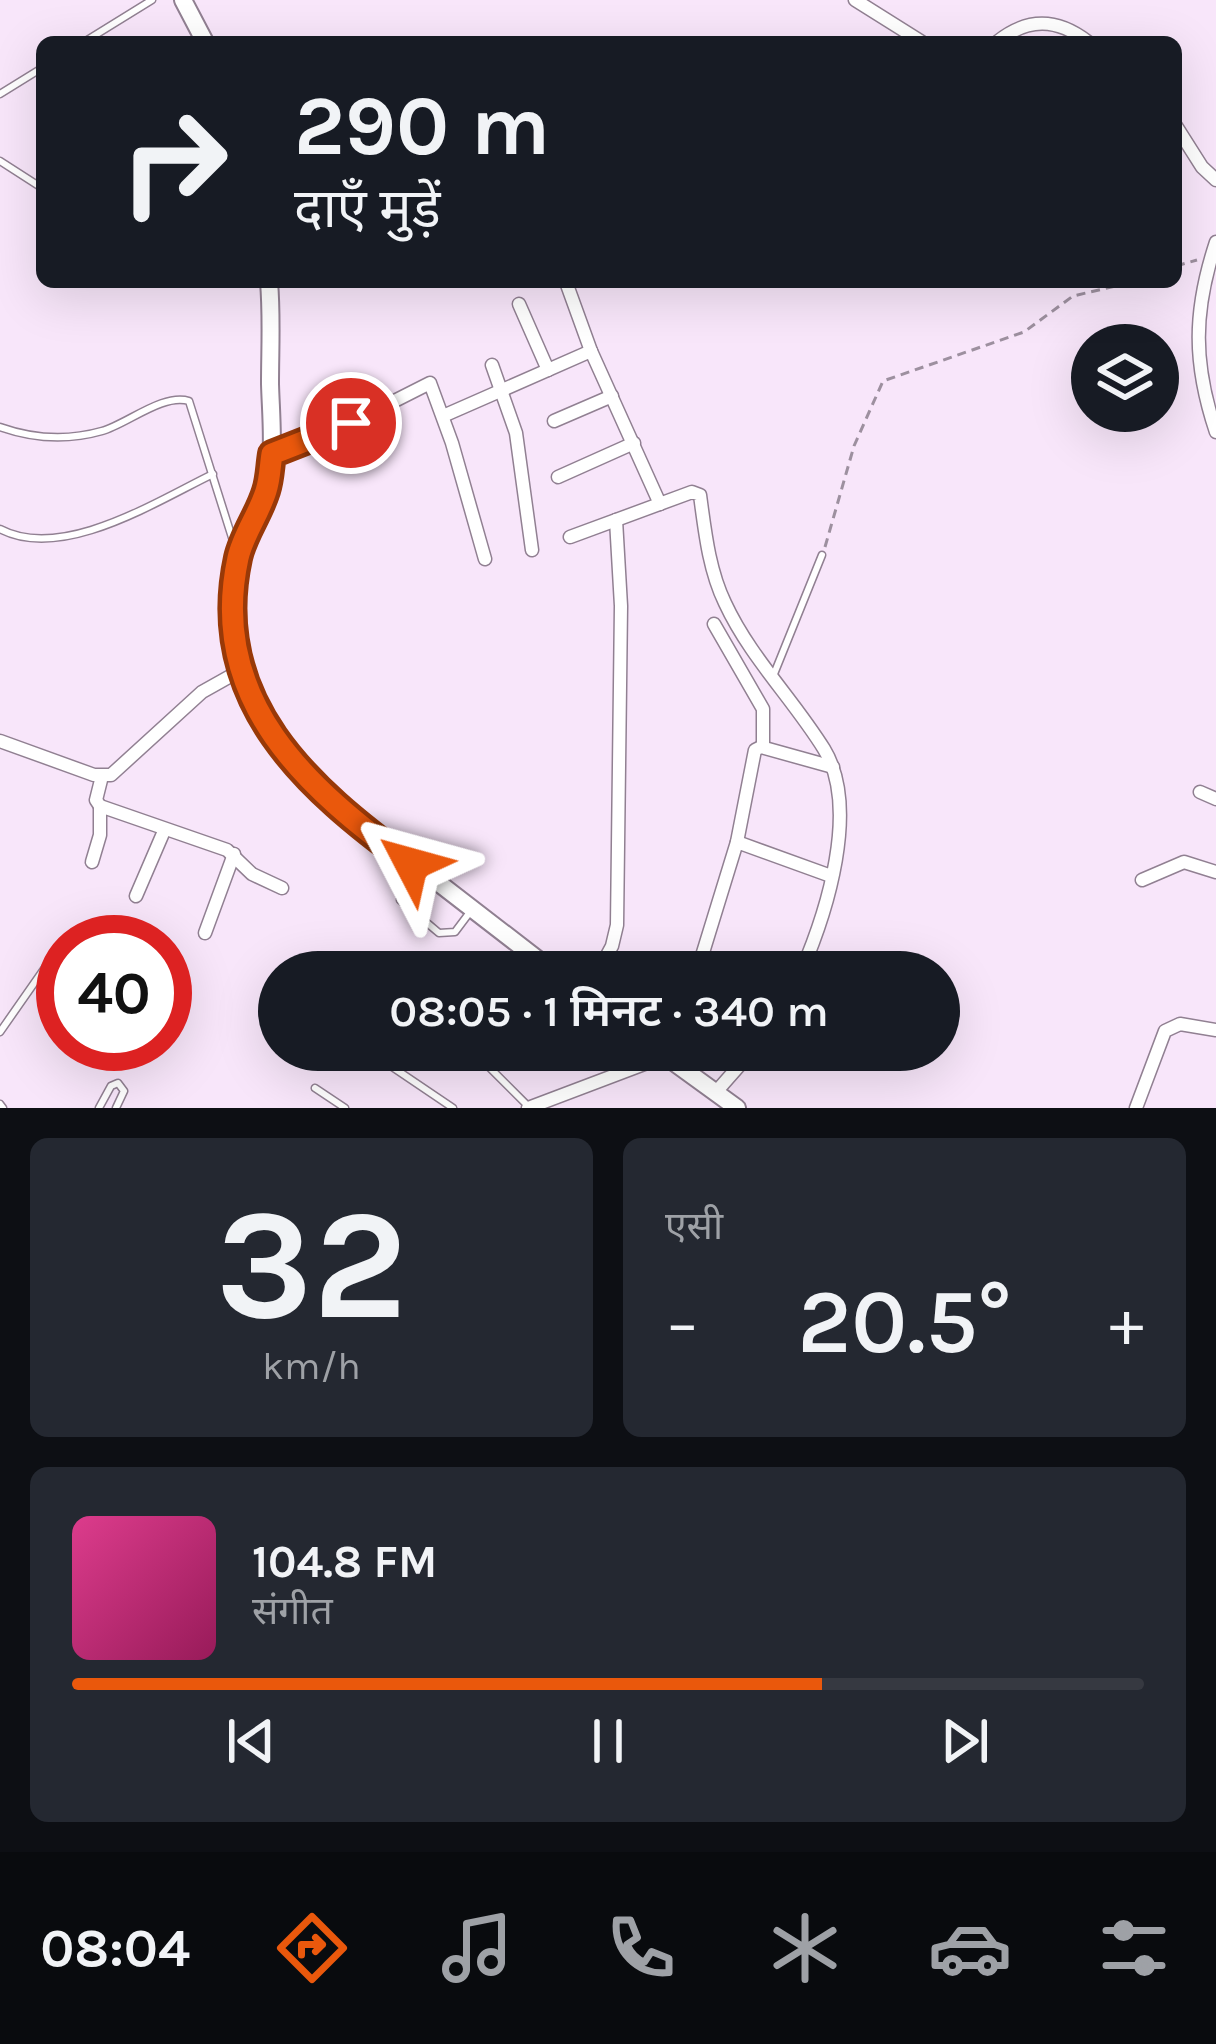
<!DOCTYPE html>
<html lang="hi">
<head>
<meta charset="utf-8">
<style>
	:root { --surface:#171b24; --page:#242831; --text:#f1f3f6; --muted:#9ea1a6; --line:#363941; --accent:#ea580c }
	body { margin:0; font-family:Karla,"Noto Sans Devanagari",sans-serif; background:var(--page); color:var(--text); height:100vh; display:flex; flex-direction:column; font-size:45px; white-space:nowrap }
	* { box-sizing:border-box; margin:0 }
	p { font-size:39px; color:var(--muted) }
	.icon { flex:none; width:66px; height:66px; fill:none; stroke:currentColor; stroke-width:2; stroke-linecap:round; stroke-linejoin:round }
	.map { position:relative; height:1108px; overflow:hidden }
	.drawer { display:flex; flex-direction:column; gap:30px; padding:30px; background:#0d0f14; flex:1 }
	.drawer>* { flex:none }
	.guide { position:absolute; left:36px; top:36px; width:1146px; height:252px; border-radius:18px; box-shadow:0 12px 48px #0002; background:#171b24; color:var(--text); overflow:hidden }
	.tools { position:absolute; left:1071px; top:324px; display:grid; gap:24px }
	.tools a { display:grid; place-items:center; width:108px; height:108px; border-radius:50%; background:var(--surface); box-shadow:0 12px 48px #0002; font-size:60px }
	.speed { position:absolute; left:36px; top:915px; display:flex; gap:24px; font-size:60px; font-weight:700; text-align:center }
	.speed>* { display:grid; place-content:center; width:156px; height:156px; border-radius:50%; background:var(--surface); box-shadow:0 12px 48px #0002; line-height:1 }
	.speed .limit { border:18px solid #d22; background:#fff; color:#111 }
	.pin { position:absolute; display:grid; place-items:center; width:102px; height:102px; color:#fff; margin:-51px; border:6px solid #fff; border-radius:50%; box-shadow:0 3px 12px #0007 }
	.me { position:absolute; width:132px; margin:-66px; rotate:309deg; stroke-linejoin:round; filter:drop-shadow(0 0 9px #0008) }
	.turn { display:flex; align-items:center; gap:42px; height:252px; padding:0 60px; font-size:54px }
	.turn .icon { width:156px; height:156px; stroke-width:2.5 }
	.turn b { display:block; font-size:84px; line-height:102px }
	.big { font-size:90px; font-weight:600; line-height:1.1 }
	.drawer .tile { flex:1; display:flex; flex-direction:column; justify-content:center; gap:18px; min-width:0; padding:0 42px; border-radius:18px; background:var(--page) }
	.drawer .dial { align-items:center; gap:0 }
	.dial b { font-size:156px; line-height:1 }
	.song { display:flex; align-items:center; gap:36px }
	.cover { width:144px; height:144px; border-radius:18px; background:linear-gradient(135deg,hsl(330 70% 55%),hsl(330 70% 35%)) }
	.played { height:12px; border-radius:6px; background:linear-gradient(90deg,var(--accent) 70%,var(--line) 70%) }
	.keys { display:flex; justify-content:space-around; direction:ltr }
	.heat { display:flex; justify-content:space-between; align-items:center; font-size:66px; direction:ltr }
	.drawer .tiles { flex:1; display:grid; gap:30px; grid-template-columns:1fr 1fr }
	.tile:last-child { grid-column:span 2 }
	.trip { position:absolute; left:258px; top:951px; width:702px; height:120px; border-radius:60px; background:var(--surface); box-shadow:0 12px 48px #0002; font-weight:600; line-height:120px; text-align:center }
	.dock { display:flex; height:192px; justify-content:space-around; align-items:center; background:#090b0e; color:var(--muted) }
	.dock .icon { width:84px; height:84px }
	.dock .on { color:var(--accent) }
	.dock b { font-size:54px; color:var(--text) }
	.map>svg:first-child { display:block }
</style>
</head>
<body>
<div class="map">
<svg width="1216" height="1108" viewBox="0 0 1216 1108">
	<rect width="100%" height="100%" fill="#f8e6fa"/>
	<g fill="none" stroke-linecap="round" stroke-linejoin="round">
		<g stroke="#918092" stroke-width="9">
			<g id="lane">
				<path d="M84 42 152 0"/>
				<path d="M0 94 42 68"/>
				<path d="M0 161 42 188"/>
				<path d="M0 427C34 439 67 441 102 431 127 424 163 393 189 401L235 547"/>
				<path d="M0 529C62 562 157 501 213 474"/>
				<path d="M774 674 822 555"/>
				<path d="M400 900 439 933 455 932 470 912"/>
				<path d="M0 1032 51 959"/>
				<path d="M472 1050 527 1105"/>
				<path d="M379 1058 453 1108"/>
				<path d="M315 1088 345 1108"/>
				<path d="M0 1104 3 1108"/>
				<path d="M99 1108 111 1086 118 1083 124 1091 116 1108"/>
			</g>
		</g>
		<g stroke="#918092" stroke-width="15">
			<g id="street">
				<path d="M855 0 922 42"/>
				<path d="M997 42C1028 17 1057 18 1088 42"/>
				<path d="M1176 126 1202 167 1216 180"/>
				<path d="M1216 242C1193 312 1193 363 1216 432"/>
				<path d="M566 282 591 351 660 504"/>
				<path d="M519 304 548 370"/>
				<path d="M492 365 516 433 532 550"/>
				<path d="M443 416 591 351"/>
				<path d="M554 421 612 396"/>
				<path d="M272 454 351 423 430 383 452 443 485 559"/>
				<path d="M558 477 634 443"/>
				<path d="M570 537 692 492 700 495C705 532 709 570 725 603 750 657 793 699 824 749 860 808 827 912 801 972"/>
				<path d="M714 624 763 709V747"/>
				<path d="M0 741 94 775H111L202 692 243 669"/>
				<path d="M102 776 96 800 100 806 227 850 252 874 282 888"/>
				<path d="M1200 792 1216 799"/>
				<path d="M737 842 831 876"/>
				<path d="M92 862 100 835V806"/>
				<path d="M1142 880 1184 862 1216 872"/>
				<path d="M136 896 164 831"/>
				<path d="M205 933 234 854"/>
				<path d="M598 972 612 946 617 925 621 606 616 520"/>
				<path d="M697 972 737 842 755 750 761 747 833 767"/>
				<path d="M681 1067 696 1050"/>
				<path d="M716 1092 753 1050"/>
				<path d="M528 1108 655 1060 664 1051"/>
				<path d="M1136 1108 1165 1031 1180 1024 1216 1030"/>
			</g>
		</g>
		<g stroke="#918092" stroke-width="20">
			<g id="secondary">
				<path d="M183 0 205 42"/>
				<path d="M269 282C272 316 270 350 270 384 271 418 275 451 267 485 262 509 247 530 239 553 214 635 255 722 308 782L554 972"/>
				<path d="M657 1050 737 1108"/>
			</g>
		</g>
		<g stroke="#9d909f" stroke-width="3" stroke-dasharray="9 6" stroke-linecap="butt">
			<path d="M1176 266 1197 260"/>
			<path d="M825 547 854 446 883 381 1024 332 1073 296 1133 282"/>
		</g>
		<use href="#lane" stroke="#fff" stroke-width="6"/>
		<use href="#street" stroke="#fff" stroke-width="12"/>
		<use href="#secondary" stroke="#fff" stroke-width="16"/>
	</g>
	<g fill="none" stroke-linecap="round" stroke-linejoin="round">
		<g stroke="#983908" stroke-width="30">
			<path id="route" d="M351 423 272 454C270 466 270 479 266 491 259 514 243 535 238 558 207 701 308 789 411 864"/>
		</g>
		<use href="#route" stroke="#ea580c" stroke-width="21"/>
	</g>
</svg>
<div class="tools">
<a><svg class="icon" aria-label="layers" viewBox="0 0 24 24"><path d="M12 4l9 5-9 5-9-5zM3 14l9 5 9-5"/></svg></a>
</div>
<div class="speed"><div class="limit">40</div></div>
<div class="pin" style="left:351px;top:423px;background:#d93025"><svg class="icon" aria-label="arrive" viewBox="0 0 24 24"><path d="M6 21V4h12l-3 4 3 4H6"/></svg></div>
<svg class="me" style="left:411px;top:864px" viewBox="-20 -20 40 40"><path d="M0-17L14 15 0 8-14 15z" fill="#ea580c" stroke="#fff" stroke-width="4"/></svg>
<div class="trip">08:05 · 1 मिनट · 340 m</div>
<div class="guide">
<div class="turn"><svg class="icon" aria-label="right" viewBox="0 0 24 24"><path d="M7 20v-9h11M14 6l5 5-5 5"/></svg><div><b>290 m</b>दाएँ मुड़ें</div></div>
</div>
</div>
<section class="drawer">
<div class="tiles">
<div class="tile dial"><b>32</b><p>km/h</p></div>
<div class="tile"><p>एसी</p>
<div class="heat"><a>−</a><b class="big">20.5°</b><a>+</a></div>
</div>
<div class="tile">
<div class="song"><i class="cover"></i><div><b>104.8 FM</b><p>संगीत</p></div></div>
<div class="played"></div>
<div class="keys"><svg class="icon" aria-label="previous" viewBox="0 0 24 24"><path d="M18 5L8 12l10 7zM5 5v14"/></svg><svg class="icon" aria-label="pause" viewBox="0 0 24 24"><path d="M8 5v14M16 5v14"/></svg><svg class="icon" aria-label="next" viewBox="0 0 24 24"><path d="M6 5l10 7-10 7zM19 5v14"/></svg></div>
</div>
</div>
</section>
<nav class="dock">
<b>08:04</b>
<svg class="icon on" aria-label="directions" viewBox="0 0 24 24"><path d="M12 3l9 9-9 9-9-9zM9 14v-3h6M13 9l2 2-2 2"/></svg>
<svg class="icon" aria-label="music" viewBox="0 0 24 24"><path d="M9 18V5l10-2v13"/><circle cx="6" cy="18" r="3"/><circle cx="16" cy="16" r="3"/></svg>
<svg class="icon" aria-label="phone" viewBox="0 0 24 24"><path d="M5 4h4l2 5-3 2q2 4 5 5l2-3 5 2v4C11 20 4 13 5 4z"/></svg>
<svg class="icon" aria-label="climate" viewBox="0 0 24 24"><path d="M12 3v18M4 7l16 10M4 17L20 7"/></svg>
<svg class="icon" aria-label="car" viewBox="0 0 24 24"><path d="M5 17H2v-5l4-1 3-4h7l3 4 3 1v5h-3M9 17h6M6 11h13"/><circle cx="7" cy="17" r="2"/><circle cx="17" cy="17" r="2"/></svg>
<svg class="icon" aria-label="filters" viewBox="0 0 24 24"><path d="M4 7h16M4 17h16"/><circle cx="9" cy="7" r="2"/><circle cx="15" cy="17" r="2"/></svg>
</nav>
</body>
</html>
